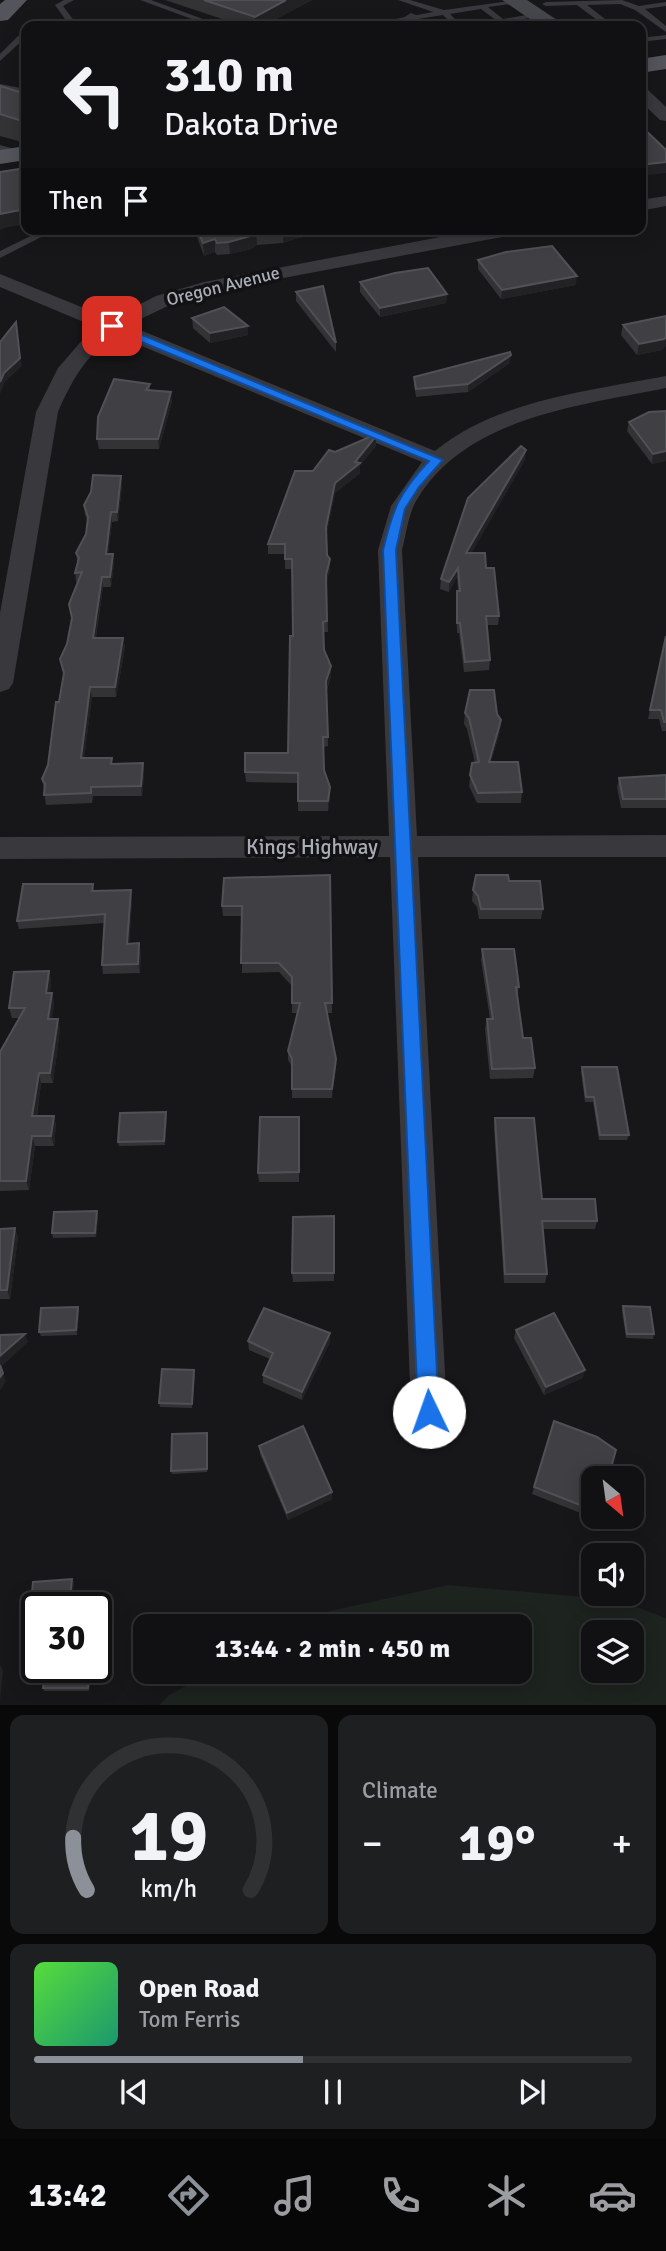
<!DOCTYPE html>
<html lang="en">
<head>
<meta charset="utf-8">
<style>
	:root { --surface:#111113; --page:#1e1f21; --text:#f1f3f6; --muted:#9c9da0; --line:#303133; --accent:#8c9099 }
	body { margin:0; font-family:Signika,sans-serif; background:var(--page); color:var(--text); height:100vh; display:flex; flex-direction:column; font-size:26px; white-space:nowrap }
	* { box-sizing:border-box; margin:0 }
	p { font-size:23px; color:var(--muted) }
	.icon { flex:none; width:38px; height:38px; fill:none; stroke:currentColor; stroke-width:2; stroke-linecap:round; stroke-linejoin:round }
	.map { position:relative; height:1705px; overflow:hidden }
	.side { display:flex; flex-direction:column; gap:10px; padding:10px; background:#09090a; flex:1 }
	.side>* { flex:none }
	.banner { position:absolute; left:21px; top:21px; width:625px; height:214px; border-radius:14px; box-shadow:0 4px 18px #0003,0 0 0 2px var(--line); background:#111113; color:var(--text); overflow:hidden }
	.needle { width:46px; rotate:151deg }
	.tools { position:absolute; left:581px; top:1466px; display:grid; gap:14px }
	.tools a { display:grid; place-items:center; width:63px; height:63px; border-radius:14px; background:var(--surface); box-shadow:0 4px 18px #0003,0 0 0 2px var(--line); font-size:35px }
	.speed { position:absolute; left:21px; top:1592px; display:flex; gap:14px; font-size:35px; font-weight:700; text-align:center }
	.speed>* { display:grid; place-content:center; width:91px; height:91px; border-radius:50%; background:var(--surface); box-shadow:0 4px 18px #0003,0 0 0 2px var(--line); line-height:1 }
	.speed .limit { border:4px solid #111; border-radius:10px; background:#fff; color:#111 }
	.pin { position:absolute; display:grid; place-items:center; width:60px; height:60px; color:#fff; margin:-30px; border-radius:14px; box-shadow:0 4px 10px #0006 }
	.me { position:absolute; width:77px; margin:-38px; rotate:357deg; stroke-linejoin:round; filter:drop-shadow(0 0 5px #0008) }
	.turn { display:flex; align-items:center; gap:24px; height:147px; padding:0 28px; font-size:32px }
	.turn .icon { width:91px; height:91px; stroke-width:2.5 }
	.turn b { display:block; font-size:49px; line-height:60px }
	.then { display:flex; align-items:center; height:66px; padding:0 28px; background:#0003; gap:14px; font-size:26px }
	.big { font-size:52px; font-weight:700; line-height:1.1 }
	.side .widget { flex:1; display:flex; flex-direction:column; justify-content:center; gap:10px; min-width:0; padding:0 24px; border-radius:14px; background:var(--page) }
	.side .dial { align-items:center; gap:0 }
	.dial svg { height:182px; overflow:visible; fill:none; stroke:var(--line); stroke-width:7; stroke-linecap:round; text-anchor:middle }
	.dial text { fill:var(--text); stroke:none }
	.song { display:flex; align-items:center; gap:21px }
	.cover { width:84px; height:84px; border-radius:10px; background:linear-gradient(135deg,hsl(110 70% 55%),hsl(160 70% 35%)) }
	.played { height:7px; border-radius:4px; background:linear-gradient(90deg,var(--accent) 45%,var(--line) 45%) }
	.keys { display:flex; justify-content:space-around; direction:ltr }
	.heat { display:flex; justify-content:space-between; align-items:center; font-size:38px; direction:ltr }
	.side .tiles { flex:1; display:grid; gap:10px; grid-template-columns:1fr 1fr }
	.widget:last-child { grid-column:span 2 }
	.trip { position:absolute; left:133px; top:1614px; width:399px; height:70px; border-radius:14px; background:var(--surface); box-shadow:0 4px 18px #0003,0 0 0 2px var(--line); font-weight:700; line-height:70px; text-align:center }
	.menu { display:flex; height:112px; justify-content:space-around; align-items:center; background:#070708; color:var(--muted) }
	.menu .icon { width:49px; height:49px }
	.menu .current { color:var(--accent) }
	.menu b { font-size:32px; color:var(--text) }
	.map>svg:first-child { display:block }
</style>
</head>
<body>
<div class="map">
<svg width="666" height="1705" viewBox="0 0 666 1705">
	<rect width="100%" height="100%" fill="#171719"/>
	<path fill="#1d231f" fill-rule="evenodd" d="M448 1585 617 1600 666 1618V1705H159L169 1695 214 1671H520V1626H302L330 1611ZM593 1633H632V1671H593Z"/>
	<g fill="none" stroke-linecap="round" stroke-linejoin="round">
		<g fill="#38383d" fill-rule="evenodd">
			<path d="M64 0H74L63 6 78 26H70L55 5Z"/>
			<path d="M140 0H151L222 26H211Z"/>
			<path d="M398 0H410L444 10 517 0V3L488 7 503 19 538 13 542 15 501 24 481 9 450 14 462 26H454L443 15 374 26H357L433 12Z"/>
			<path d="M622 0 639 6 666 2V6L645 9 666 26V32L635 10 620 4 587 5 614 26H605L577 5 546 6 542 4 546 2Z"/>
			<path d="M666 35V39L640 42V38Z"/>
			<path d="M18 36 25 38 0 61V54Z"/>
			<path d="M0 84 26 89V93L0 88Z"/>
			<path d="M0 145 25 152 26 154 22 157 0 151Z"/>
			<path d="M45 229H57L0 258V251Z"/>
		</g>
		<g fill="#38383d" fill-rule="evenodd">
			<path d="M411 13 416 15 426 26H410L403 18Z"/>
			<path d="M640 87 646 88 666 107V121L660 120 640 101Z"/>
			<path d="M666 196V206L640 211V200Z"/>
			<path d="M482 229H521L512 235 209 292 170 305 128 325 435 451C497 400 589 391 666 376V388C579 406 463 417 415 503 408 517 406 535 402 550L417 836 666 835V857H418L447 1412 442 1425 429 1430 416 1425 411 1412 390 857 0 859V837L389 836 378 550 391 506 422 462 115 335C86 355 72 380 58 412L13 683 9 689 0 692V613L36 412 58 368 85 337 98 328 0 287V274L111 319 156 296 204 282Z"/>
		</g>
		<path fill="#46474d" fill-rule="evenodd" d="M502 0H527L566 26H540Z"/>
		<g fill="#54555c" fill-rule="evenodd">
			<path d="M5 0H27L8 20 0 21V4Z"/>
			<path d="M666 55V69L640 73V59Z"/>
			<path d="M26 146V160L0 164V150Z"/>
		</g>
	</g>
	<g fill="#333336">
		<path d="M165 0H312L263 26H243Z"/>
		<path d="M0 86 26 94V143L0 136Z"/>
		<path d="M194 229H352L298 238 283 243 257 245 251 249 230 254 217 255 215 252 204 256Z"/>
		<path d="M478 260 576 285 501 299 478 269Z"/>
		<path d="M360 282 447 294 446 303 380 317 360 292Z"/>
		<path d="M296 292 336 343V352L296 301Z"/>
		<path d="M192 318 248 335 210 343 193 328Z"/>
		<path d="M623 325 662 350 637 355 621 335Z"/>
		<path d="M510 363 468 392 416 397 414 385V377Z"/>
		<path d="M150 384V391L172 401 159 449H99L97 439Z"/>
		<path d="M666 411V461L652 464 627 431 629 422Z"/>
		<path d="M376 446 360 465V473L335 493 326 536 327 555 330 559V569L326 584 328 632H323L324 650 331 666V676L327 690 328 746 324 747V770L330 797 328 811H298V783L246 782 245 772 288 753 293 636 292 569H285V554H268V544L335 452Z"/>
		<path d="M525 460 471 553 486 568 499 616 498 625H487L490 660 489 670 464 672 459 633H457L456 600 457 591H458L457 577 449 592 440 589 441 579Z"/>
		<path d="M122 486 118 521 112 522 108 554 114 564 111 587H103L96 638H123L125 648 116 697H92L84 758H112V764L143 763 144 773 142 796H93L92 803 46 805 42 779 48 765 64 676 60 659 67 644 72 619 69 604 78 582H76L75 573 77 563 76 553 86 534 88 521 85 515 84 505Z"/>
		<path d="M666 636V731H662L659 719H648Z"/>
		<path d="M465 713 497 714 501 720 500 731 491 762 522 792 521 803H477L469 786 472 763H475L467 729 464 724Z"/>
		<path d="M666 775V808H621L617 787 619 778Z"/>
		<path d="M330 875 332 1013H327L336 1059 332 1098H292V1067L288 1060V1051L298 1013H292V986L279 972 242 973V916H223L222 906Z"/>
		<path d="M509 881 543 909 541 919H479L477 907 472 901 473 890Z"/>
		<path d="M93 884 94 891 132 899 129 944 141 952 140 973 103 974 102 965 105 923 19 929 17 921Z"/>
		<path d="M482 949 519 987 517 996 523 1038 535 1068 533 1078 490 1079 485 1029 487 1019H490L481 960Z"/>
		<path d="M49 971 51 981 50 993H52L54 1003 52 1019 60 1029 53 1083H41L37 1116H54L56 1125 54 1146H35L29 1190 0 1191V1052L19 1018H12L9 1008Z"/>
		<path d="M582 1067 629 1135 627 1140H599L593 1102H585L581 1072Z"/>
		<path d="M167 1117 165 1145 119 1146 118 1142Z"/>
		<path d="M299 1117V1182H259L258 1173Z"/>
		<path d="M495 1118 542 1199 597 1221 595 1229H543L547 1274 545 1283H504L494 1128Z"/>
		<path d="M98 1216 96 1237 53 1238 52 1233Z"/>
		<path d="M334 1216V1281L293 1282 292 1273Z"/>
		<path d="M15 1228 18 1237 10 1299H0V1229Z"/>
		<path d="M623 1306 654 1334 653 1339 626 1338 622 1311Z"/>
		<path d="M78 1307 79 1311 77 1335 41 1336 39 1332Z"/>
		<path d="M516 1330 583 1378 544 1395 514 1338Z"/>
		<path d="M248 1341 330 1342 302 1400 263 1383V1375L270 1359 249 1350Z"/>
		<path d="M195 1374 192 1408 160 1407 159 1403Z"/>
		<path d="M554 1421 609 1474 593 1479V1517H602L601 1521 532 1494Z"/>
		<path d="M207 1437V1472L172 1474 171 1471Z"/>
		<path d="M259 1446 332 1492V1499L288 1520 260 1454Z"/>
		<path d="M72 1579 74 1583 71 1608H37V1625L31 1626 29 1623 33 1582Z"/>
		<path d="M45 1668H91L89 1691H44L43 1688Z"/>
	</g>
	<g fill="#222224">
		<path d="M286 0H312L263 26H255V17Z"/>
		<path d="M26 120V143L22 121Z"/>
		<path d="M666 162V173L640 176V165Z"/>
		<path d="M26 209V224L4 228 0 230V214Z"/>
		<path d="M286 229H352L298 238 283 243V230Z"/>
		<path d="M256 232 257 245 251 249 230 254 229 242Z"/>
		<path d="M215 239V252L204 256 203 243Z"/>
		<path d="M577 276 576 285 501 299 502 290Z"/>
		<path d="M447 294 446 303 380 317V308Z"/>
		<path d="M248 326V335L210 343V333Z"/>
		<path d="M17 331 22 366 5 382 0 394V382Z"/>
		<path d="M666 337V346L662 350 637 355 639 344Z"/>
		<path d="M511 355 510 363 468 392V384Z"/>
		<path d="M171 392 172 401 159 449 158 439Z"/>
		<path d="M376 436V446L360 465V473L335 493 326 537V527L335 483Z"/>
		<path d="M526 450 525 460 466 563V553Z"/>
		<path d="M666 451V461L652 464 653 454Z"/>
		<path d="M121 476 122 486 118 521 117 512Z"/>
		<path d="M111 512 112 522 107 564 106 554Z"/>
		<path d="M113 554 114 564 111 587 110 577Z"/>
		<path d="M330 559V569L326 585V575Z"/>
		<path d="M458 568 457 577 449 592V582Z"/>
		<path d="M102 577 103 587 94 648 93 638Z"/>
		<path d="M123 638 125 648 116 697 115 687Z"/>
		<path d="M331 666V676L326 691V681Z"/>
		<path d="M90 687 92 697 83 768 81 758Z"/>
		<path d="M501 720 500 731 488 773 489 762Z"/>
		<path d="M143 763 144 773 142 796 141 786Z"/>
		<path d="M330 787V797L328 811V801Z"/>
		<path d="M131 890 132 899 129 952 127 944Z"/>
		<path d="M139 943 141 952 140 973 138 964Z"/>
		<path d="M49 971 51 981 49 1004 46 993Z"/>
		<path d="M52 993 54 1003 51 1029 48 1019Z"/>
		<path d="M58 1019 60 1029 53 1083 50 1073Z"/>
		<path d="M336 1059V1068L332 1098V1089Z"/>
		<path d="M39 1073 41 1083 35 1125 32 1116Z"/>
		<path d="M166 1112 167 1117 165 1145 164 1141Z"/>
		<path d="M54 1116 56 1125 54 1146 51 1136Z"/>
		<path d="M32 1136 35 1146 29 1190 26 1181Z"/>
		<path d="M97 1211 98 1216 96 1237 95 1233Z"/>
		<path d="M15 1228 18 1237 10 1299 7 1290Z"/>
		<path d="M78 1307 79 1311 77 1335 76 1330Z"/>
		<path d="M330 1333V1342L302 1400V1392Z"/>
		<path d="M25 1334 28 1342 1 1367 6 1381 0 1391V1356Z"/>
		<path d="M194 1370 195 1374 192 1408V1404Z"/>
		<path d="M585 1370 583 1378 544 1395 546 1387Z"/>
		<path d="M332 1492V1499L288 1520 287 1513Z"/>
		<path d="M72 1579 74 1583 71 1608H69Z"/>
		<path d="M0 1665 3 1670 0 1701Z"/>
		<path d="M90 1668H91L89 1691 88 1688Z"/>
	</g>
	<g fill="#404044" stroke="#505156" stroke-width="2">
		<path d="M204 0H286L255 17Z"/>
		<path d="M0 86 26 94V120L22 121 0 114Z"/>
		<path d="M640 125 666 150V162L640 165Z"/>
		<path d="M26 168V209L0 214V172Z"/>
		<path d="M197 229H286L256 232 250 236 229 242 217 243 215 239 203 243Z"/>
		<path d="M552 246 577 276 502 290 478 260 506 252Z"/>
		<path d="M428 268 447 294 380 308 360 282 395 273Z"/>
		<path d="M323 286 336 343 296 292Z"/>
		<path d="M224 307 248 326 210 333 192 318Z"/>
		<path d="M666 316V337L664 339 639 344 623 325Z"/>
		<path d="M16 322 20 358 4 373 0 382V342Z"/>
		<path d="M510 352 511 355 468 384 416 389 414 377Z"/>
		<path d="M114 379 150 384 146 390 171 392 158 439H97L98 417Z"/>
		<path d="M666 411V451L653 454 629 422 649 412Z"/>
		<path d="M374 435 376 436 355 462 360 463 335 483 326 527 327 555 330 559 326 575 327 621 323 622 324 650 331 666 326 681 328 737H323L324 770 330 787 328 801H298V773L245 772V753H288L290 636H293L292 559H285V544H268L295 471H313L329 450 335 452Z"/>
		<path d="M521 446 526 450 466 553H485L486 568H494L499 616H486L490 660 465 662 460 623H457V591H460L458 568 449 582 441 579 468 498Z"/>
		<path d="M93 475 121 476 117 512H111L106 554H113L110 577H102L93 638H123L115 687H90L81 758H112L111 764 143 763 141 786 91 787V793L44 795 45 784 42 779 48 765 56 702H59L64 673 60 659 67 644 72 618 69 604 82 572 75 573 79 558 76 553 86 534 88 517 84 505 91 492Z"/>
		<path d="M666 636V722H664L661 710H650Z"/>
		<path d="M470 690H494L497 714 501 720 489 762H518L522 792 478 793 470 775 472 763 479 762 469 718 465 713Z"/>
		<path d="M666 775V799H623L619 778Z"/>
		<path d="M330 875 332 1003H325L336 1059 332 1089H292V1059L288 1051 300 1003H292V977L279 963H241L242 906H222L224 878Z"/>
		<path d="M476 875H508L509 881H540L543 909H481L478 896 473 890Z"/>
		<path d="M23 884H93L92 891 131 890 127 944 139 943 138 964 102 965 105 914 17 921Z"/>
		<path d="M482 949H514L519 987H516L523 1038H531L535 1068 492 1069 487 1019H493Z"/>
		<path d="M49 971 46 993H52L48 1019H58L50 1073H39L32 1116H54L51 1136H32L26 1181H0V1052L25 1008H9L14 972Z"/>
		<path d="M582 1067H617L629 1135H600L594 1097H586Z"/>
		<path d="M166 1112 164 1141 118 1142 120 1113Z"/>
		<path d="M260 1117H299V1172L258 1173Z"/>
		<path d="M495 1118H534L542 1199H595L597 1221H542L547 1274H505Z"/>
		<path d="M97 1211 95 1233H52L54 1212Z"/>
		<path d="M334 1216V1273H292L293 1217Z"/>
		<path d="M15 1228 7 1290H0V1229Z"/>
		<path d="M623 1306 650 1307 654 1334H627Z"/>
		<path d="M78 1307 76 1330 39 1332 41 1308Z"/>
		<path d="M264 1308 330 1333 302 1392 263 1375 273 1353 248 1341Z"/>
		<path d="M554 1313 585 1370 546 1387 516 1330Z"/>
		<path d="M25 1334 0 1356V1335Z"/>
		<path d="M0 1365 3 1373 0 1377Z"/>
		<path d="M162 1369 194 1370 192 1404 159 1403Z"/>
		<path d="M554 1421 597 1437 616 1450 608 1479H593V1510L534 1487Z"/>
		<path d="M303 1426 332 1492 287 1513 259 1446Z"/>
		<path d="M207 1433V1469L171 1471 172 1434Z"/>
		<path d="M72 1579 69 1608H37V1622L29 1623 33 1582Z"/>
		<path d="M45 1668H90L88 1688H43Z"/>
	</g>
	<path fill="#1a73e8" stroke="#114b97" stroke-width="2" d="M108 324H116L443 460 419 487 405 509 396 550 439 1412 436 1419 429 1422 421 1419 418 1412 383 550C393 508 399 493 429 461L108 328Z"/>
	<g text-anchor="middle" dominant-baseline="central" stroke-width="7" stroke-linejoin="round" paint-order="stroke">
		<g font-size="18" fill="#aaadb7" stroke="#121214">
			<text transform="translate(223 286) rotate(-14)">Oregon Avenue</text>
		</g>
		<g font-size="21" fill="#aaadb7" stroke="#121214">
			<text x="312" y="847">Kings Highway</text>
		</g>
	</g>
</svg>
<div class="tools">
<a><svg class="needle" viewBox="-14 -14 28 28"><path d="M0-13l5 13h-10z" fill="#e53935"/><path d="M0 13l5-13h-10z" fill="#9c9da0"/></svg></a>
<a><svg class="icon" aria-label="sound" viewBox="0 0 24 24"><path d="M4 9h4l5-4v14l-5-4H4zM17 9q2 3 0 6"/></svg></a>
<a><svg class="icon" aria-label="layers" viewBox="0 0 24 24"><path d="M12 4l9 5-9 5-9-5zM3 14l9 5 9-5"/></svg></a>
</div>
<div class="speed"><div class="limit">30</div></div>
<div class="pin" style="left:112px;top:326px;background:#d93025"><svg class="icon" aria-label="arrive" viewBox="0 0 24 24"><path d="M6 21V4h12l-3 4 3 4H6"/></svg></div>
<svg class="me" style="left:429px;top:1412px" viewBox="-20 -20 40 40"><circle r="19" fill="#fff"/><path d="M0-13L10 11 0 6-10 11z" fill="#1a73e8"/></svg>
<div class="trip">13:44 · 2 min · 450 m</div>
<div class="banner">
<div class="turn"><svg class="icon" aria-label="left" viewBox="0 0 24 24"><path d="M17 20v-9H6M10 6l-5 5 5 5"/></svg><div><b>310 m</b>Dakota Drive</div></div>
<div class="then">Then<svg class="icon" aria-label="arrive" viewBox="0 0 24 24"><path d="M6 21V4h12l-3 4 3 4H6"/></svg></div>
</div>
</div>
<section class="side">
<div class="tiles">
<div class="widget dial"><svg viewBox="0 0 100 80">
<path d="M14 69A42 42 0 1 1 86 69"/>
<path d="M14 69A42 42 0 0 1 8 46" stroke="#8c9099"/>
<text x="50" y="56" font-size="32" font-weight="700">19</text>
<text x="50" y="72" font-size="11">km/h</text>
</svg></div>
<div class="widget"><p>Climate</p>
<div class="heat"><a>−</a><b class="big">19°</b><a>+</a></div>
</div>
<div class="widget">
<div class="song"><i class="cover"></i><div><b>Open Road</b><p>Tom Ferris</p></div></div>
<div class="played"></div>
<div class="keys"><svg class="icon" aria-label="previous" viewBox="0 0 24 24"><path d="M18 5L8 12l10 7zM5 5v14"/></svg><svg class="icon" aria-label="pause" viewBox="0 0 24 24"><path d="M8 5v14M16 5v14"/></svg><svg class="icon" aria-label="next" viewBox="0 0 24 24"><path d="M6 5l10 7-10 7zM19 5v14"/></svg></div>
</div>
</div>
</section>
<nav class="menu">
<b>13:42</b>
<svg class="icon current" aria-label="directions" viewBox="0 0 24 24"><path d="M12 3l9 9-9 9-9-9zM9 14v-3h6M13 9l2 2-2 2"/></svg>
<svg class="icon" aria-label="music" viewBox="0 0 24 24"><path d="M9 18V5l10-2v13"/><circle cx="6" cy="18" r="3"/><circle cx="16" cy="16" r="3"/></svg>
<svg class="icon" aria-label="phone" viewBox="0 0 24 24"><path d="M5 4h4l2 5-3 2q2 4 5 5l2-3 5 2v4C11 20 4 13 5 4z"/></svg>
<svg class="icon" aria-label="climate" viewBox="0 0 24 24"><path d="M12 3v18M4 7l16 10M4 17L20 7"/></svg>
<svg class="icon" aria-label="car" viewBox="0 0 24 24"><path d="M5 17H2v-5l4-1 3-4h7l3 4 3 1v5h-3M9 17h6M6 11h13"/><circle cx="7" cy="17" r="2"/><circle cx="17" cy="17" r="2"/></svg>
</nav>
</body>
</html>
